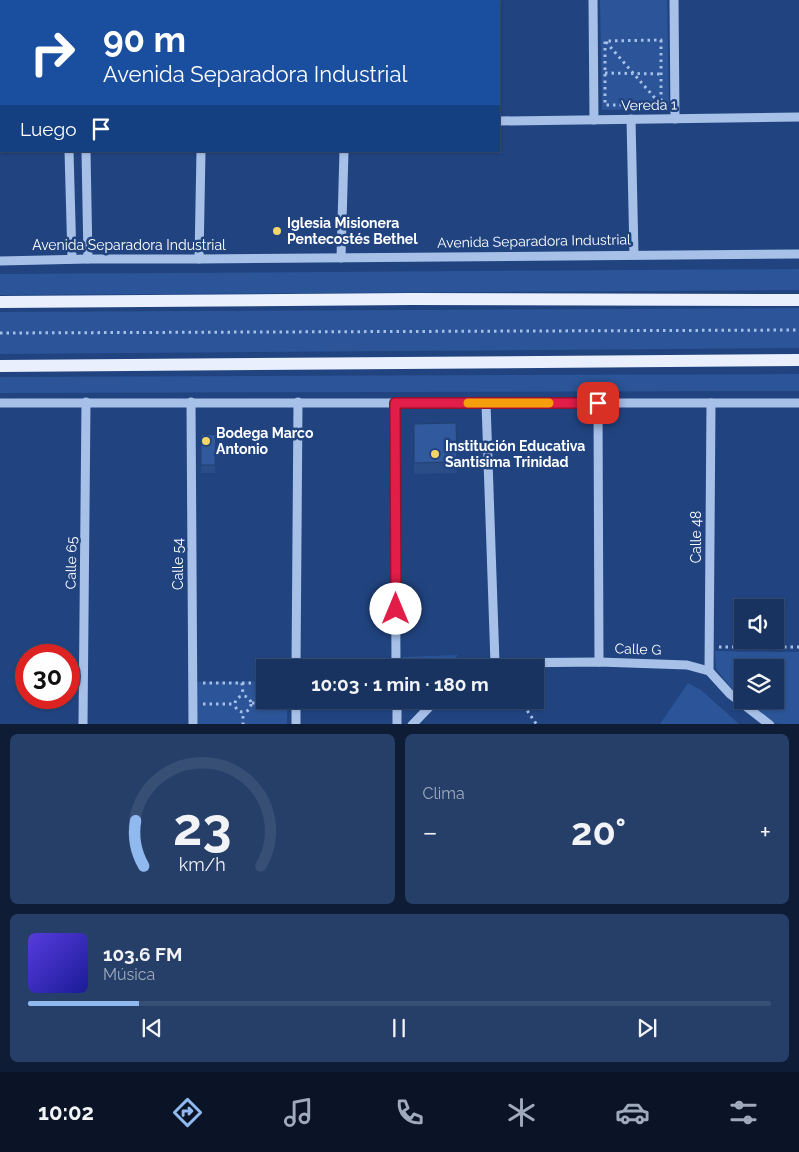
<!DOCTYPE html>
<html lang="es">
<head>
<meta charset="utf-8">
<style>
	:root { --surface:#193360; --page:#263f69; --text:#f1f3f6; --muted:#9faabd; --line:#374e75; --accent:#90b9f0 }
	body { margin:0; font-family:Raleway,sans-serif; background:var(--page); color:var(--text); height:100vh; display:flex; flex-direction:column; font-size:19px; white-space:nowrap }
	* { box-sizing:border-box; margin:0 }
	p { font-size:16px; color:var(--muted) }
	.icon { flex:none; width:28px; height:28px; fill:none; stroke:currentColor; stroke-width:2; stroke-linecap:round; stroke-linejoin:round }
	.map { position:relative; height:724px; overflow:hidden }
	.sheet { display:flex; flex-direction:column; gap:10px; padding:10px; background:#0e1c35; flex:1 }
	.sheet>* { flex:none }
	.guide { position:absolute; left:0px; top:0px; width:500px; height:152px; box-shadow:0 1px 4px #0004,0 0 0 1px var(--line); background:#1a4fa0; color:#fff; overflow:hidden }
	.tools { position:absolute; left:734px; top:599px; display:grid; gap:10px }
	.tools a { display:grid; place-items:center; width:50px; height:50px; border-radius:0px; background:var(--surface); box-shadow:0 1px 4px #0004,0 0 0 1px var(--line); font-size:25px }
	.speed { position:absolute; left:15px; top:644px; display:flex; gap:10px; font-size:25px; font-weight:700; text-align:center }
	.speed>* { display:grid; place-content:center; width:65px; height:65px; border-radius:50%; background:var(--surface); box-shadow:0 1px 4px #0004,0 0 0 1px var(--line); line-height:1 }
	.speed .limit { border:8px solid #d22; background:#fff; color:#111 }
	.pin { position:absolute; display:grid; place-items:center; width:42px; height:42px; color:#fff; margin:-21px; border-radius:10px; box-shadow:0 2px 8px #0006 }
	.me { position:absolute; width:55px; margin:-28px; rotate:0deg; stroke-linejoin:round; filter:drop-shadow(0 0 4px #0008) }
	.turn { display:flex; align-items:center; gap:18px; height:105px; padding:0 20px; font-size:22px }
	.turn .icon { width:65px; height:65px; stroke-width:2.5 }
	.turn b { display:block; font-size:35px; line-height:42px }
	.then { display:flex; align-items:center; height:48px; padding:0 20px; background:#0003; gap:10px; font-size:19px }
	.big { font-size:38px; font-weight:700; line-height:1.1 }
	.sheet .widget { flex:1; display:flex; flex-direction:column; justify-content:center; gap:8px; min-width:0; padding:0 18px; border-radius:8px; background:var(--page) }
	.sheet .dial { align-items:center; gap:0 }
	.dial svg { height:130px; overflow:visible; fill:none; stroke:var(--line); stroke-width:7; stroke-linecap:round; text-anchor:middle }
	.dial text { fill:var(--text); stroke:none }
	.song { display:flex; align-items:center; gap:15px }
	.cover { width:60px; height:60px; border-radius:8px; background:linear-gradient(135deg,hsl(250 70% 55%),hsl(240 70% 35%)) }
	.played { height:5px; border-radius:2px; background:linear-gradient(90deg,var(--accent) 15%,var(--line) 15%) }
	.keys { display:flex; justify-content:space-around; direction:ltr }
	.heat { display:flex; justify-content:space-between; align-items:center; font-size:28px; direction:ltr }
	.sheet .tiles { flex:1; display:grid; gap:10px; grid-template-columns:1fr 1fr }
	.widget:last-child { grid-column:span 2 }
	.trip { position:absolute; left:256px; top:659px; width:288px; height:50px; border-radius:0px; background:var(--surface); box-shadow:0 1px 4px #0004,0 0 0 1px var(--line); font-weight:700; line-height:50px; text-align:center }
	.tabs { display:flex; height:80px; justify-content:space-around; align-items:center; background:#0a1426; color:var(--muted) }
	.tabs .icon { width:35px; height:35px }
	.tabs .active { color:var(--accent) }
	.tabs b { font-size:22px; color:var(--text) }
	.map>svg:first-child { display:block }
</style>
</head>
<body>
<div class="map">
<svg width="799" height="725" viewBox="0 0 799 725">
	<rect width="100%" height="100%" fill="#214480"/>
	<g fill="#2b5598">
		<path d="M600 0H667L669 109 602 110Z"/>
		<path d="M799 269V290L0 295V274Z"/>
		<path d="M799 308V348L0 354V312Z"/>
		<path d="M799 374V391L0 393V377Z"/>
		<path d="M715 651 799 652V724H781L773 723 745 700H775V668H742V698L734 691 716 669Z"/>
		<path d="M458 655 446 667H403V657Z"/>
		<path d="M265 681V700H287V724H197V682Z"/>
		<path d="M688 683 701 690 739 724H660Z"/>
	</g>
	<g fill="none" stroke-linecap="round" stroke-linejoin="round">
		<g stroke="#a7c0e8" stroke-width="3" stroke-dasharray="2.5 4" stroke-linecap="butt">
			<path d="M661 40V105H605V41Z"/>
			<path d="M606 42 661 105"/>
			<path d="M605 73 661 74"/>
			<path d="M0 333 799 330"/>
			<path d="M719 647H799"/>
			<path d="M203 683H265"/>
			<path d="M242 683 243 695"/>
			<circle cx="243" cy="704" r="8"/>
			<path d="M520 700 537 725"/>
			<path d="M252 703H285"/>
			<path d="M203 704H234"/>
			<path d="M243 725V712"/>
		</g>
		<g stroke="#a7c0e8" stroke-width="9">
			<path d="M65 0V1"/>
			<path d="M82 0V1"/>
			<path d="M217 0V1"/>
			<path d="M593 0 594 120"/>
			<path d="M674 0 675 119"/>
			<path d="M347 1V0"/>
			<path d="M631 119 634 255"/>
			<path d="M499 121 799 117"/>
			<path d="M69 151 72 259"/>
			<path d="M86 151 88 259"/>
			<path d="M341 258 344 151"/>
			<path d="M199 259 201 151"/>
			<path d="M0 261 88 259H199L799 254"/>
			<path d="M191 402 193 725"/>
			<path d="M0 403H799"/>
			<path d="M395 403 396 668"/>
			<path d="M486 403 495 663"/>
			<path d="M598 403 599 662"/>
			<path d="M296 668 298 402"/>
			<path d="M485 668 495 663 599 662 687 665 709 671 730 694 770 725"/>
			<path d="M709 671 711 403"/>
			<path d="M397 700V725"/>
			<path d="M83 725 86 402"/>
			<path d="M296 725V700"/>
			<path d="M412 725 436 700"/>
		</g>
		<g stroke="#e9effd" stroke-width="12">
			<path d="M0 302 411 299 799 300"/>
			<path d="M0 366 799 360"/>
		</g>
	</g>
	<g fill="#2a4d88">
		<path d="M456 423 457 473 414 474V424Z"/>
		<path d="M201 434 216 435 215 473H201Z"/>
	</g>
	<g fill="#315a9e" stroke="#223f6f">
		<path d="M456 423 457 462 414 463V424Z"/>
		<path d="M201 434 216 435 215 465H201Z"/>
	</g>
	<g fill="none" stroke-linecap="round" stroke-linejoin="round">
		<g stroke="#92132f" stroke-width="12">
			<path id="route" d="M396 609 395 403H598"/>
		</g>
		<use href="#route" stroke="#e11d48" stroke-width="9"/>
		<path stroke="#f59e0b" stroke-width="9" d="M468 403H549"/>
	</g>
	<g fill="#f4d568" stroke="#214480" stroke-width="2">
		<circle cx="277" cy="231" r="5"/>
		<circle cx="206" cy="441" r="5"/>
		<circle cx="435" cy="454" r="5"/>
	</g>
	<g text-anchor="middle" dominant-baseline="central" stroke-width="5" stroke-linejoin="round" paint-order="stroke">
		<g font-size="14" fill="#fff" stroke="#214480">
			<text transform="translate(649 105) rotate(-1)">Vereda 1</text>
			<text transform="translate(534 241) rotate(-1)">Avenida Separadora Industrial</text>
			<text x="129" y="245">Avenida Separadora Industrial</text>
			<text transform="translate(696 537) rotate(-90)">Calle 48</text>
			<text transform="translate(71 563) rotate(-89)">Calle 65</text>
			<text transform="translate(178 564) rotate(-90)">Calle 54</text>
			<text transform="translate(638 649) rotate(2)">Calle G</text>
		</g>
		<g font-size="14" font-weight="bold" fill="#fff" stroke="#214480" text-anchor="start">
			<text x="287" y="223">Iglesia Misionera<tspan x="287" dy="16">Pentecostés Bethel</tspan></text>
			<text x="216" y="433">Bodega Marco<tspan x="216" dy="16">Antonio</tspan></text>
			<text x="445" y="446">Institución Educativa<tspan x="445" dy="16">Santisima Trinidad</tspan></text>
		</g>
	</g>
</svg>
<div class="tools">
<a><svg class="icon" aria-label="sound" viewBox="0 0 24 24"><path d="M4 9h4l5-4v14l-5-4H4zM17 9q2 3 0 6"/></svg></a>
<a><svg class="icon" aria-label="layers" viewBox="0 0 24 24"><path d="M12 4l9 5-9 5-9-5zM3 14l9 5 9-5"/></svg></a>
</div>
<div class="speed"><div class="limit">30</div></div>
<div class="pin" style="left:598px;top:403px;background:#d93025"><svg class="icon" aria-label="arrive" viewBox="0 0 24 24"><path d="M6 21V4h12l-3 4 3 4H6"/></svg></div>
<svg class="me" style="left:396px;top:609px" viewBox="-20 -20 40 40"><circle r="19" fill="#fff"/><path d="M0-13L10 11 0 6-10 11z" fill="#e11d48"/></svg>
<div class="trip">10:03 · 1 min · 180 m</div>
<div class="guide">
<div class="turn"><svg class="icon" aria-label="right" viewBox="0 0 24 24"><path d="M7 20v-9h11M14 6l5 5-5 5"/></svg><div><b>90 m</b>Avenida Separadora Industrial</div></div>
<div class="then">Luego<svg class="icon" aria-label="arrive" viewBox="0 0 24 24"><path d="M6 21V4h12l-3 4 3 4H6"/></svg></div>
</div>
</div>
<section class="sheet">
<div class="tiles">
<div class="widget dial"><svg viewBox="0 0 100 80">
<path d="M14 69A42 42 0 1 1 86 69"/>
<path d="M14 69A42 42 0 0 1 9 41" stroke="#90b9f0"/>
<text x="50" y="56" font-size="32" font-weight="700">23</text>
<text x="50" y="72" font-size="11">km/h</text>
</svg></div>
<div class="widget"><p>Clima</p>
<div class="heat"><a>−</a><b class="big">20°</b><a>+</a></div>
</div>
<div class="widget">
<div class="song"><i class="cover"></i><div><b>103.6 FM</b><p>Música</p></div></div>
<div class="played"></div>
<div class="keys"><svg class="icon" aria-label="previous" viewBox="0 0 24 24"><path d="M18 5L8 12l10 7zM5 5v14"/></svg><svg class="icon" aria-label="pause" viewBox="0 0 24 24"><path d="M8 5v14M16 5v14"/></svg><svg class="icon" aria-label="next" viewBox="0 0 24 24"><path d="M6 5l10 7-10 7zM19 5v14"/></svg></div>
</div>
</div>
</section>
<nav class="tabs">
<b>10:02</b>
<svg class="icon active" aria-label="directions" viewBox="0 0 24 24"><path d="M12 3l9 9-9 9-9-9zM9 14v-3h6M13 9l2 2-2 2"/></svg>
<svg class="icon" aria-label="music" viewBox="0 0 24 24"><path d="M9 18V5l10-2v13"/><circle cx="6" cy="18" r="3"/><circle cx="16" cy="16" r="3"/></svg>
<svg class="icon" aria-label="phone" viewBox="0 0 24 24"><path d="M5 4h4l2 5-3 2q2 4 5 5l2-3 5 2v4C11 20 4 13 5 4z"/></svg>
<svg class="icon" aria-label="climate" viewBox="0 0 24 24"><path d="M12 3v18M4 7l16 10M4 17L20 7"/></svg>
<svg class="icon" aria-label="car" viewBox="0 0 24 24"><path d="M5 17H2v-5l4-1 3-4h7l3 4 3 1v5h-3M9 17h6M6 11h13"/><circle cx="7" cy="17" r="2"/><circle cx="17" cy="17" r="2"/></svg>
<svg class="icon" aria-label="filters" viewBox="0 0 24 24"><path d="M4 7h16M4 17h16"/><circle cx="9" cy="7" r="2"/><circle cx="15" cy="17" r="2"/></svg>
</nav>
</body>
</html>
